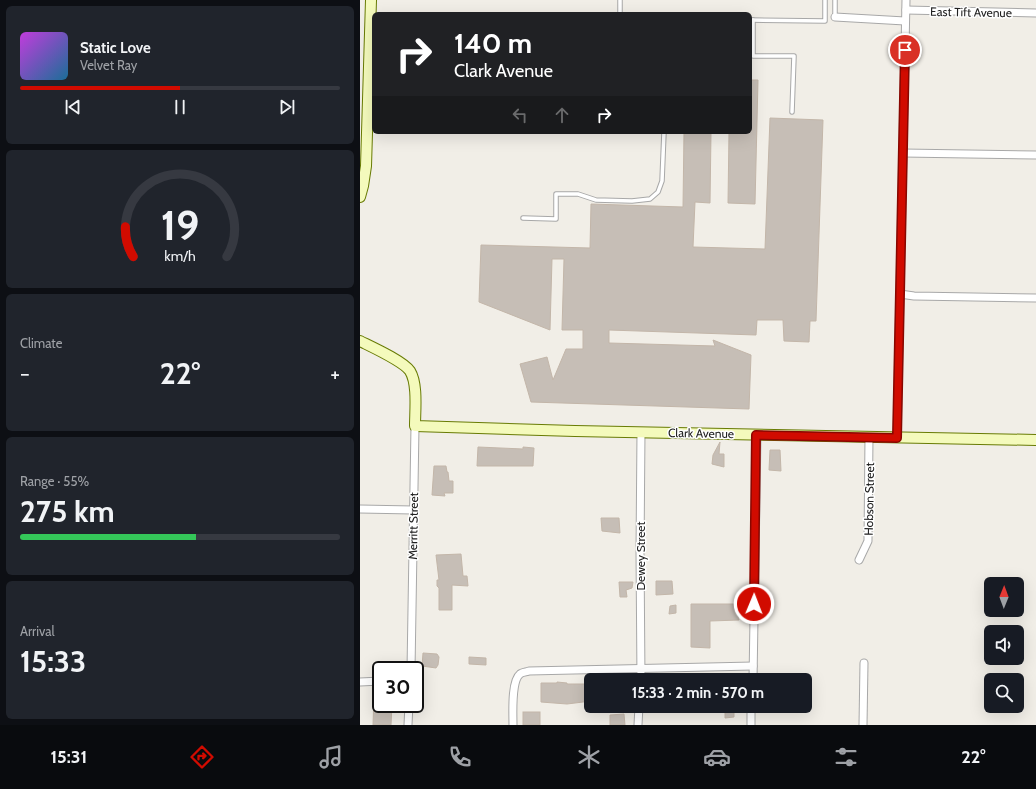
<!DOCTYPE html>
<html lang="en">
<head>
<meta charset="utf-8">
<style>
	:root { --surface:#171b24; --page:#20242c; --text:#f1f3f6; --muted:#9ea1a6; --line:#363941; --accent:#d10b00 }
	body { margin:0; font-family:Cabin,sans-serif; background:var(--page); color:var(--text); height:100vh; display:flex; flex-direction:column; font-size:15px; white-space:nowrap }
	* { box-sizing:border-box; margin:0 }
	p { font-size:13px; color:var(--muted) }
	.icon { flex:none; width:22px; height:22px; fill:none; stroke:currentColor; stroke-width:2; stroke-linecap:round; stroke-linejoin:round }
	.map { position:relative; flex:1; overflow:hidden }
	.details { display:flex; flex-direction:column; gap:6px; padding:6px; background:#0d0f14; width:360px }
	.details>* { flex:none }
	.top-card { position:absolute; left:12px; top:12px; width:380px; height:122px; border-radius:6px; box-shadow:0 4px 16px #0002; background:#202124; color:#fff; overflow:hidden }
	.needle { width:26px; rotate:1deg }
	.controls { position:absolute; left:624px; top:577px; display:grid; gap:8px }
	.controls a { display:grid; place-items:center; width:40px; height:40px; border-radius:6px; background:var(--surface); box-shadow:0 4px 16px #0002; font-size:20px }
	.speed { position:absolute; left:12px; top:661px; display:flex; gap:8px; font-size:20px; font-weight:700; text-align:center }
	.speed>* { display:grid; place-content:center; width:52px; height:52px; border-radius:50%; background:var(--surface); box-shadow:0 4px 16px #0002; line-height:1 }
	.speed .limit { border:2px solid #111; border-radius:6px; background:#fff; color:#111 }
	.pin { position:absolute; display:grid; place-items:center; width:34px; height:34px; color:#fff; margin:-17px; border:2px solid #fff; border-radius:50%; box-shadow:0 1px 4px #0007 }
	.me { position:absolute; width:44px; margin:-22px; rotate:1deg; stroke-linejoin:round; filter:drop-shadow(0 0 3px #0008) }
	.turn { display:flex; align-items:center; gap:14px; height:84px; padding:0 16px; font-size:18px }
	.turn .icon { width:52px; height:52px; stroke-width:2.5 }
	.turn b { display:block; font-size:28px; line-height:34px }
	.lanes { display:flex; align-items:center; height:38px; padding:0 16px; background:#0003; justify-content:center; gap:20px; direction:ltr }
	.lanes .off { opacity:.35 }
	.big { font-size:30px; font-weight:700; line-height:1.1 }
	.details .card { flex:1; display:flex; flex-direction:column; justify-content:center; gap:6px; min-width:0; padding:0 14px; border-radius:6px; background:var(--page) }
	.details .dial { align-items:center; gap:0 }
	.dial svg { height:104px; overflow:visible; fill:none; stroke:var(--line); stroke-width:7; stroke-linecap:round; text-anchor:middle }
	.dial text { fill:var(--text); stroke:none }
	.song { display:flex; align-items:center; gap:12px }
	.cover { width:48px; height:48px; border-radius:6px; background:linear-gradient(135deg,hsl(290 70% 55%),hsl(200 70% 35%)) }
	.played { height:4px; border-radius:2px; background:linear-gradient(90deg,var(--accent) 50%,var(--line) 50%) }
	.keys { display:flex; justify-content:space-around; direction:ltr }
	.heat { display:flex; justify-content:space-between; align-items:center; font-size:22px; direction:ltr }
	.charge { height:6px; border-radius:3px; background:linear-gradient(90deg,#34c759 55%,var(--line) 0) }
	.trip { position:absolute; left:224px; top:673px; width:228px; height:40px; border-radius:6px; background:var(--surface); box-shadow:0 4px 16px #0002; font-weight:700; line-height:40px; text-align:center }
	.tabs { display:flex; height:64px; justify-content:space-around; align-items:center; background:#090b0e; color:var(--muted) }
	.tabs .icon { width:28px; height:28px }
	.tabs .on { color:var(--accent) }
	.tabs b { font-size:18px; color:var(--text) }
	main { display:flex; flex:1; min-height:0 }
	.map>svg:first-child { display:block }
</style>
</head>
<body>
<main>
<section class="details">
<div class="card">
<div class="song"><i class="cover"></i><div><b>Static Love</b><p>Velvet Ray</p></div></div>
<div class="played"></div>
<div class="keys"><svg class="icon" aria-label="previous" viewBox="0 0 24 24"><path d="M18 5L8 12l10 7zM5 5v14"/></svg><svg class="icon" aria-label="pause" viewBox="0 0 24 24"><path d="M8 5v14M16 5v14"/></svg><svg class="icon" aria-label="next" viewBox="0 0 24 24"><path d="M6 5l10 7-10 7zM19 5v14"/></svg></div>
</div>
<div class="card dial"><svg viewBox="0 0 100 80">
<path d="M14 69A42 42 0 1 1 86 69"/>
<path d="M14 69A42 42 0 0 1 8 46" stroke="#d10b00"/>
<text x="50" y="56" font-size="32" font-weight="700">19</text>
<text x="50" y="72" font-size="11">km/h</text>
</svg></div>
<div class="card"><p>Climate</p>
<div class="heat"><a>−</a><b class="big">22°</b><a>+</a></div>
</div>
<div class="card"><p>Range · 55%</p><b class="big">275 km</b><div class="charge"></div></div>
<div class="card"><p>Arrival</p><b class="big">15:33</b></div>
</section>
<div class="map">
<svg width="676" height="725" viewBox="0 0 676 725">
	<rect width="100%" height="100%" fill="#f1eee7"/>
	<g fill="#c6beb6" stroke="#c3b6a9">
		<path d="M390 80H398L395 204 368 203 369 132H390Z"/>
		<path d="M410 118 463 120 456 321H450L449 342 424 341 423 320H397L396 335 249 330V343L355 346 353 340 391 355 389 409 171 402 160 364 187 357 193 380 206 349H223V330H202L204 259H192L190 330 119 302 121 245 230 248 231 204 323 207 324 132H351L350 203 335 202 333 247 405 249Z"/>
		<path d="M360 442 359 454H364V467L352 464 353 455Z"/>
		<path d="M118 447 163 449V447L174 448 173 466H117Z"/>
		<path d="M410 450H420L421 471 409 470Z"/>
		<path d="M74 466H86L87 472H88L89 481H93V493H84L85 496 72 495Z"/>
		<path d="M241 518H259L260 533 242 531Z"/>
		<path d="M101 554 103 576H107L108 586 92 585V610H79V588L77 586V580H79L76 555Z"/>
		<path d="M296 581H312L313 594 296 595Z"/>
		<path d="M259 582H273L272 588 266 590 267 597H260Z"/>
		<path d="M331 604H376L379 620 350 621V648L331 647Z"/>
		<path d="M316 605V613L309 614 310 606Z"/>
		<path d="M63 653 77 654 79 657 78 665 76 668 62 666Z"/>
		<path d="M109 657 126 658V665L109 664Z"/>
		<path d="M197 682 207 683V684H231V701L207 704 181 702V683H197Z"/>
		<path d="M14 695H21V704H32L31 725H13Z"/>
		<path d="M365 706H374V717L365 718Z"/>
		<rect x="163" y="712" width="17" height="13"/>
		<path d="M264 714 265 725H250V715Z"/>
	</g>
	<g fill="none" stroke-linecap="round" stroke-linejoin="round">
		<g stroke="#a8a8a8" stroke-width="5.5">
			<g id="lane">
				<path d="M260 0V14"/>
				<path d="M475 17V0"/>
				<path d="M390 20 465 21V0"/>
				<path d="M393 20V56H434L432 112"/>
				<path d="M163 218 196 219V194H218L236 200 272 201 290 199 298 192 302 181 304 132"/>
			</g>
		</g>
		<g stroke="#a8a8a8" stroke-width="9">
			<g id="street">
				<path d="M546 10 676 13"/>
				<path d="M475 17 545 21"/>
				<path d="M543 153 676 155"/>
				<path d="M540 294 554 296 676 298"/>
				<path d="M281 432 280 552 281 680"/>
				<path d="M537 438 546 0"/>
				<path d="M0 509 53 510"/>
				<path d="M499 560 508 541 509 437"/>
				<path d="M51 670 55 426"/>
				<path d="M393 680 397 435"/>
				<path d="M0 682 21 681"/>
				<path d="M48 725 49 704"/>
				<path d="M153 725C153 714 151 681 160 674 162 672 167 672 169 671L393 666"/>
				<path d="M278 725 279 706"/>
				<path d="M391 725V706"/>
				<path d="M503 725 504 663"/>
			</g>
		</g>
		<g stroke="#687b04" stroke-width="12">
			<g id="secondary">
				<path d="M0 197 3 186 6 166 11 0"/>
				<path d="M0 341C12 347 43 361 50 371 58 384 55 411 55 426L215 431 676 440"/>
			</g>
		</g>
		<use href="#lane" stroke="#fff" stroke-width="3.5"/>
		<use href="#street" stroke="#fff" stroke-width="7"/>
		<use href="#secondary" stroke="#f4fabc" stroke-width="10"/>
	</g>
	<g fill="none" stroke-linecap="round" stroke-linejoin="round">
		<g stroke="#880700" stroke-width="10">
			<path id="route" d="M394 604 396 435 537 438 545 50"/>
		</g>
		<use href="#route" stroke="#d10b00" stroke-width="7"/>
	</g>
	<g text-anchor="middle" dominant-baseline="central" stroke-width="3" stroke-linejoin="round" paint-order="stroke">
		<g font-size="12" fill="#212121" stroke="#fff">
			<text transform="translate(611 12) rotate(1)">East Tift Avenue</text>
			<text transform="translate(341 433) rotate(1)">Clark Avenue</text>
			<text transform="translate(509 499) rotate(-89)">Hobson Street</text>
			<text transform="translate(53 526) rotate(-89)">Merritt Street</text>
			<text transform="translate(280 556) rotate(-90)">Dewey Street</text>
		</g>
	</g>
</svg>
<div class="controls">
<a><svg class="needle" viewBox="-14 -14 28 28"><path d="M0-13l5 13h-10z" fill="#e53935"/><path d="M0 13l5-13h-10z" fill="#9ea1a6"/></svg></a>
<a><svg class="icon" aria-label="sound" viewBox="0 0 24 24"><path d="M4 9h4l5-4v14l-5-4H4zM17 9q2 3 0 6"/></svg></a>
<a><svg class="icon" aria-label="search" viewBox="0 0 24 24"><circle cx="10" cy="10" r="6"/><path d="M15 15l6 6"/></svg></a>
</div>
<div class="speed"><div class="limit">30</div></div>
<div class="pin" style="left:545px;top:50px;background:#d93025"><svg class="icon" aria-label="arrive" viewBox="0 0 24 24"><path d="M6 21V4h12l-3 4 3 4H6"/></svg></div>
<svg class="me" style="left:394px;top:604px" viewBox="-20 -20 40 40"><circle r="17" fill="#d10b00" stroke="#fff" stroke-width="3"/><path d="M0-11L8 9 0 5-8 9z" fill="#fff"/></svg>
<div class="trip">15:33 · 2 min · 570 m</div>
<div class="top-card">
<div class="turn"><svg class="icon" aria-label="right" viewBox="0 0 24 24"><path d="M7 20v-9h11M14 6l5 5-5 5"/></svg><div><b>140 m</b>Clark Avenue</div></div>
<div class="lanes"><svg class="icon off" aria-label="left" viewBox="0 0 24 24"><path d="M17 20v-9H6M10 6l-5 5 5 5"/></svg><svg class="icon off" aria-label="ahead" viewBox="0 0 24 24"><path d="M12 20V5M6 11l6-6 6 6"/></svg><svg class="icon" aria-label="right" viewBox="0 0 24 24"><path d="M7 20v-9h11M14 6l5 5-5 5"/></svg></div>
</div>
</div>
</main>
<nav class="tabs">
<b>15:31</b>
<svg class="icon on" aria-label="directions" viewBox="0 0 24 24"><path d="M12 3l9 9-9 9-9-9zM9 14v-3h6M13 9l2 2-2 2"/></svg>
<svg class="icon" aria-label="music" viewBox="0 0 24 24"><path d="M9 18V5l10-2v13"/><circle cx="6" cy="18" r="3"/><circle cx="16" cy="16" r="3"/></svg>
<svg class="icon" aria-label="phone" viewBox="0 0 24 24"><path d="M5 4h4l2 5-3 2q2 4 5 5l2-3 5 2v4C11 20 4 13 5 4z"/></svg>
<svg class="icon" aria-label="climate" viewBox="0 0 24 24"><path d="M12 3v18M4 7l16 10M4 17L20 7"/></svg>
<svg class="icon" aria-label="car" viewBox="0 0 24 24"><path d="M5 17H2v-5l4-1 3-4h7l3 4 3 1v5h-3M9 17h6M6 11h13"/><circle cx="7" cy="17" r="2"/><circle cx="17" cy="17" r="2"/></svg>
<svg class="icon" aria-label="filters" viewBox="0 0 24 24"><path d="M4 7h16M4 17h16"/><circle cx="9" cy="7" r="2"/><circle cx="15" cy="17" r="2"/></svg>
<b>22°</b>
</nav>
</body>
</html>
